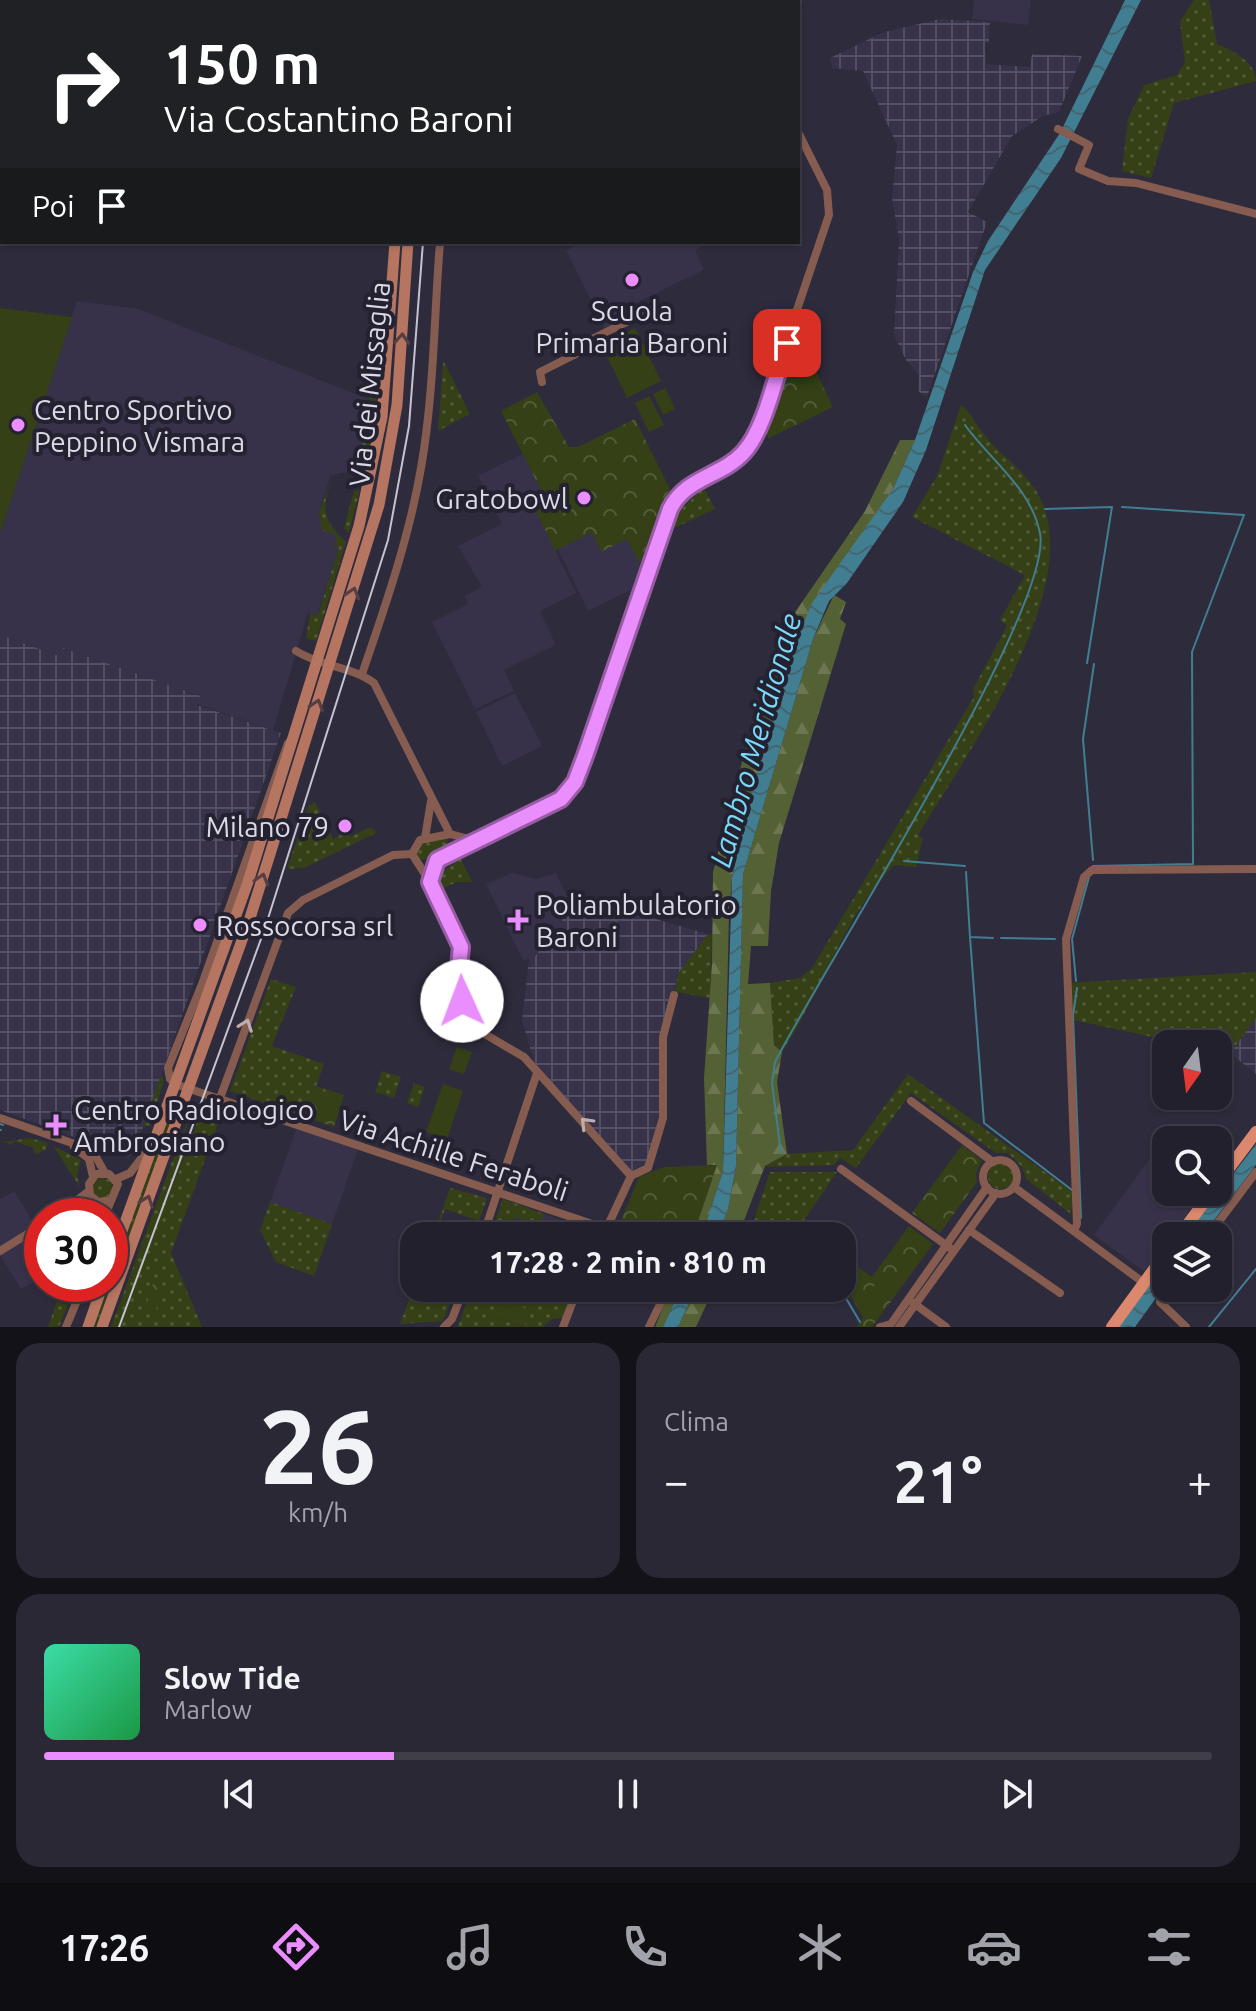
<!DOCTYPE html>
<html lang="it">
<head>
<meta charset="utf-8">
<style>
	:root { --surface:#22202d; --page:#2a2835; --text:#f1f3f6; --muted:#a2a3aa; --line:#3f3e49; --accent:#ea8dfd }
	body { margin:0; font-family:Ubuntu,sans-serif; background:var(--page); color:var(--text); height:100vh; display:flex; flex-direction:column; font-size:30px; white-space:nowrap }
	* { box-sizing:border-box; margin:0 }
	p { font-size:26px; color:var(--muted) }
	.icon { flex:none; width:44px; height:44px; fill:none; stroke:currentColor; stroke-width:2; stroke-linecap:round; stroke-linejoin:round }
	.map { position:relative; height:1327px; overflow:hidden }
	.drawer { display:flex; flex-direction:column; gap:16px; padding:16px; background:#131219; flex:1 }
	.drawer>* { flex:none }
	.top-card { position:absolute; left:0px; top:0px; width:800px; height:244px; box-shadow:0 2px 6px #0004,0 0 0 2px var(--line); background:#202124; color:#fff; overflow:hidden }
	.needle { width:52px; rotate:194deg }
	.controls { position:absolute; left:1152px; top:1030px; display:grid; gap:16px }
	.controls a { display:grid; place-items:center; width:80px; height:80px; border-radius:16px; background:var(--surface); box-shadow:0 2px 6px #0004,0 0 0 2px var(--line); font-size:40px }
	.speed { position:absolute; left:24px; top:1198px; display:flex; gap:16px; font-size:40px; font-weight:700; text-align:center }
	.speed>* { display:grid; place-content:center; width:104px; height:104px; border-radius:50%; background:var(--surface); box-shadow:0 2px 6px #0004,0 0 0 2px var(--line); line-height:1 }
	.speed .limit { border:12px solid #d22; background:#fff; color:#111 }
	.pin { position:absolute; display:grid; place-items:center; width:68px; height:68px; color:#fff; margin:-34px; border-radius:16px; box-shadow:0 4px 12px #0006 }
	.me { position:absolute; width:88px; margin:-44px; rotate:358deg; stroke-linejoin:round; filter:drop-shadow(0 0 6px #0008) }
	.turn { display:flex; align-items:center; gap:28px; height:168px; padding:0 32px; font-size:36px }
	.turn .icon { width:104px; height:104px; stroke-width:2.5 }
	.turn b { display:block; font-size:56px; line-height:68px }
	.then { display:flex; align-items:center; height:76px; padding:0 32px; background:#0003; gap:16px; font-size:30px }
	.big { font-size:60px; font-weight:700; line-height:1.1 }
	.drawer .widget { flex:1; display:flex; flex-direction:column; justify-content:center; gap:12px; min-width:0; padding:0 28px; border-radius:24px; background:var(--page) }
	.drawer .dial { align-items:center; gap:0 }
	.dial b { font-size:104px; line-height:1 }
	.song { display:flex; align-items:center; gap:24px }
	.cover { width:96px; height:96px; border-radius:12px; background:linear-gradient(135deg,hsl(160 70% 55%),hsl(140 70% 35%)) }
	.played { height:8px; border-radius:4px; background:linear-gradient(90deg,var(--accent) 30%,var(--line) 30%) }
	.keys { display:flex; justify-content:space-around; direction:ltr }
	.heat { display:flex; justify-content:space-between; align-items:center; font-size:44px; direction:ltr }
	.drawer .tiles { flex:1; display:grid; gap:16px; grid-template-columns:1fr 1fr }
	.widget:last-child { grid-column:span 2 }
	.trip { position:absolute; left:400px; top:1222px; width:456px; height:80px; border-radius:24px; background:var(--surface); box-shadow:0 2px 6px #0004,0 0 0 2px var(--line); font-weight:700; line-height:80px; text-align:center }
	.dock { display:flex; height:128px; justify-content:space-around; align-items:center; background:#0e0d12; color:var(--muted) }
	.dock .icon { width:56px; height:56px }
	.dock .selected { color:var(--accent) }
	.dock b { font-size:36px; color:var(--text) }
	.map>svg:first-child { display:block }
</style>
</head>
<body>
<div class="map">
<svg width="1256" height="1327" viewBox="0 0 1256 1327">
	<defs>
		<pattern id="industrial-grid" width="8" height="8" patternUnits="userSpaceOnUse" patternTransform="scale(2)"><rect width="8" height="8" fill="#373249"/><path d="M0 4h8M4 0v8" fill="none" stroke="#534f63"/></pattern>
		<pattern id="grass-dots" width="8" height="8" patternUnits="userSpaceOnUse" patternTransform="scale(2)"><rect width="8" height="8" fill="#354016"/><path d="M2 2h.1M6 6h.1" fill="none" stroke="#525b38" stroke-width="1.8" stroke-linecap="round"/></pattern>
		<pattern id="forest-firs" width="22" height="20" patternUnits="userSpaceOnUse" patternTransform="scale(2)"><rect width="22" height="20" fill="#546134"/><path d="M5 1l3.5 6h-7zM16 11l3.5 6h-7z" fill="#6c7751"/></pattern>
		<pattern id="park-crowns" width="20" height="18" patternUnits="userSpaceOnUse" patternTransform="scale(2)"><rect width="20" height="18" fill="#354016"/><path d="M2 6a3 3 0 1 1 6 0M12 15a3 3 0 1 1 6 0" fill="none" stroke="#525b38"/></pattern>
		<pattern id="water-waves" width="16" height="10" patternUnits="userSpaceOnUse" patternTransform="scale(2)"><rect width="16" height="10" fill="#427e91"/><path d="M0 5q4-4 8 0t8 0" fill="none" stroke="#426672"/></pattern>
	</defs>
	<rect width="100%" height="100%" fill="#2e2b3c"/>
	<g fill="#373249">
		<path d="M974 0H1031L1028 25 972 19Z"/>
		<path d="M584 242H712L695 250 704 270 640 301 644 312 606 331 566 250Z"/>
		<path d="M77 301 138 309 371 400 360 470 331 475 319 511 322 526 337 535 339 547 317 616 308 613 273 730 197 704 199 696 63 648 59 656 0 635V533Z"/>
		<path d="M523 454 548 504 535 509 576 593 540 611 556 645 504 670 514 691 475 709 432 622 468 604 464 596 482 587 458 546 502 524 478 476Z"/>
		<path d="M592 532 627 538 640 564 631 590 588 611 558 549Z"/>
		<path d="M515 693 542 746 502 766 476 712Z"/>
		<path d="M512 873 536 879 556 873 571 904 563 920 534 958 523 960 486 884Z"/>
		<path d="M298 1125 359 1146 332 1224 270 1202Z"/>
		<path d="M1174 1126 1193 1140H1166V1192H1204L1172 1236H1166V1244L1145 1272 1094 1235Z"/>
		<path d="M14 1191 42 1237V1277L21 1289 0 1255V1199Z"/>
		<path d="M503 1199 597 1233V1235L490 1236Z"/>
	</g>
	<g fill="url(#industrial-grid)">
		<path d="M940 19 990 22 989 43H985L986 64 1030 67 1032 54 1082 56 1059 112 1043 116 1012 136 968 212 987 222 927 397 918 391 919 375 906 360 894 335 899 239 892 198 897 145 863 71 832 68 830 58 884 32Z"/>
		<path d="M0 635 59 656 63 648 200 696 197 705 281 733 134 1153 129 1157 0 1110Z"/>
		<path d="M579 897 708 934 678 974 663 1037 665 1091 648 1168 631 1176 537 1073 522 1020 529 959 534 958Z"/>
		<path d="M1256 1018V1074L1230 1053Z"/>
	</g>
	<g fill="url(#grass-dots)">
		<path d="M1194 0H1209L1217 44C1232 50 1256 62 1256 81L1174 103 1151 178 1122 171 1128 119 1144 85 1177 75 1185 63 1180 21Z"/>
		<path d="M375 358 378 361C377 388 376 463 357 481Z"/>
		<path d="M444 362 470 414 438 431 443 363Z"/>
		<path d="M961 405C972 413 974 423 983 433 1002 458 1029 472 1042 502 1082 593 965 757 918 835L923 838 916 867 894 865C843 917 822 992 782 1052L774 1045 770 983 800 978 812 968 974 697 973 689 1007 626 1000 620 1025 575 912 517 937 476Z"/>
		<path d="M334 474C321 509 321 517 346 542L316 641 306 638 310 614 318 615 339 547 334 545 337 535 322 530 319 512Z"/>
		<path d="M704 488 715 509 674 528 680 510Z"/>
		<path d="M360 490 349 532 348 533 344 528 354 491Z"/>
		<path d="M315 802 333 839 347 832 350 837 370 827 378 832 304 868 287 869 309 805Z"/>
		<path d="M447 837 448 847C439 855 427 863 415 858L416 848 428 839Z"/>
		<path d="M461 859 472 882H457L439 890 440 873Z"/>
		<path d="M708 934 712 935 710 998 675 992 678 974Z"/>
		<path d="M1256 972V1018L1230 1053 1218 1051V1044H1185L1069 1019 1067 983Z"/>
		<path d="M271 979 296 987 272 1046 324 1064 305 1117 230 1091Z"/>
		<path d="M382 1071 401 1077 394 1098 375 1092Z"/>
		<path d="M908 1074 1073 1192 1071 1214 1026 1179 1022 1167 1008 1153H996L911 1093 856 1168 840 1158 834 1165 765 1167 787 1154 853 1150Z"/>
		<path d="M161 1075 164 1080 150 1125 143 1127Z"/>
		<path d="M414 1083 425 1087 418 1107 407 1103Z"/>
		<path d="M194 1102 182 1143 188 1145 165 1210 204 1104 223 1110 171 1253 202 1327H111Z"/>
		<path d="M171 1107 175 1109 96 1327H91L107 1284H110V1275Z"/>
		<path d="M30 1138 48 1143 46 1149 38 1154 34 1153V1148L14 1141 12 1145 3 1142Z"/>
		<path d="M53 1146 81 1160 77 1175 80 1187Z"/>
		<circle cx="1001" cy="1176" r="13"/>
		<path d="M770 1172H837L800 1226 813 1236H762L751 1229Z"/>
		<circle cx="103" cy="1188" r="10"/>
		<path d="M450 1188 487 1198 479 1221 445 1209 436 1234 439 1236H433Z"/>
		<path d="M503 1199 544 1214 536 1234 528 1236 533 1223 515 1217 509 1225 516 1229 511 1228 508 1236H490Z"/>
		<path d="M270 1202 332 1224 314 1276 276 1262 260 1230Z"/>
		<path d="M414 1287 456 1288 443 1321 400 1324Z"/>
		<path d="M471 1288 498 1289 507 1295V1288H529L525 1300 537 1304 543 1288H574L562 1318 552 1319 543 1327H524L530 1310 496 1317 523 1327H458Z"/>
		<path d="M57 1301 68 1305 59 1327H48Z"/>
	</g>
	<g fill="url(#forest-firs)">
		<path d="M900 440H915L893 489 798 637 744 819 732 878 729 915 723 1171 702 1236H693L716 1165H707L704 1078 712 963 713 872 760 694 784 628 865 511Z"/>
		<path d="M834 595 846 602 840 619 846 624 779 843 771 891 768 946H751L748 984 770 983 774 1045 782 1052 777 1082 787 1154 765 1166 738 1236H718L728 1209 736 1166 743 874 813 639Z"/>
		<path d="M671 1288H681L663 1327H655Z"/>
		<path d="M696 1288H714L696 1327H678Z"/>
	</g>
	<g fill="url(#park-crowns)">
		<path d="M804 347 833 407 769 438 766 434 796 352Z"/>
		<path d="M537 392 569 447H578L635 419 670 489 661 505 640 564 627 539 601 552 592 532 555 551 535 509 548 504 501 411Z"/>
		<path d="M316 1086 344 1095 334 1127 305 1117Z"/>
		<path d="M962 1145 982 1160 976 1173 977 1182 940 1233 912 1213Z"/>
		<path d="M717 1165 693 1236H645L619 1225 639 1177 664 1167Z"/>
		<path d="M909 1226 933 1244 872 1327H857L863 1318 842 1280V1256L872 1277Z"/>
		<path d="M153 1284 164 1287 155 1313 145 1309Z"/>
	</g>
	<g fill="#354016">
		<path d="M0 308 72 317 0 533Z"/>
		<path d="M635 328 661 381 627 398 601 344Z"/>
		<path d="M665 388 675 409 663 415 653 394Z"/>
		<path d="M649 396 664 425 649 432 635 403Z"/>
		<path d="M457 1047 472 1052 464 1074 449 1069Z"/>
		<path d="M443 1084 463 1091 447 1139 426 1132Z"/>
		<path d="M877 1282 889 1290 874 1311 862 1303Z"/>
		<path d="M502 1300 530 1310 524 1327 496 1317Z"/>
	</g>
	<g fill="url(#water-waves)">
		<path d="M1125 0H1141L1061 158 985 270 926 450 903 502 847 583 829 601 813 639 743 874 736 1166 728 1209 718 1236H702L723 1171 732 878 744 819 798 637 812 603 893 489 915 440 973 272 988 241 1060 133Z"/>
		<path d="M1256 1144V1165L1202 1236H1186Z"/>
		<path d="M1166 1263V1284L1135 1327H1119Z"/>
		<path d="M681 1288H696L678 1327H663Z"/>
	</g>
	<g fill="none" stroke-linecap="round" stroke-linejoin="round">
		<g stroke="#427e91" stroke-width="2">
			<path d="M1045 509 1112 507 1087 663"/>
			<path d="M1093 860 1083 739 1094 664"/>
			<path d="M904 861 965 866"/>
			<path d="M1093 866 1193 864 1192 652 1244 515 1122 507"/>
			<path d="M966 872 970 937 993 938"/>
			<path d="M970 937 984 1123 1072 1190"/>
			<path d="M1001 938 1055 939"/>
			<path d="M1076 981 1072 939 1089 877"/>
			<path d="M1077 988 1073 1015 1081 1218"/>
			<path d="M0 1124 3 1125"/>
			<path d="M0 1130H1"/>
			<path d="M781 1153 772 1083 775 1062C820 973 1055 607 1040 533 1031 488 991 461 965 425"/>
			<path d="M840 1288 860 1322"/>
			<path d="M1209 1327 1256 1269"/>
		</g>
		<g stroke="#855c4f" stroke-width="8">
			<path d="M649 0 650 2"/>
			<path d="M1058 129 1089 145 1079 169 1108 181 1136 183 1256 214"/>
			<path d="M542 382 540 372 588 348 592 339 649 311"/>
			<path d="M296 651C321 667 351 666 374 683L450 834 477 841"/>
			<path d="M362 674C385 607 409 538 421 468 434 394 434 317 440 242"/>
			<path d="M288 743 202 984 168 1068 170 1079 175 1084 628 1236"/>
			<path d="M450 834 420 840 412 854 430 882 461 947 458 990 478 1030 524 1057 631 1176"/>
			<path d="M425 838 431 801"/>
			<path d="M430 882 437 860 561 799 575 782 585 756 673 502C694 473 734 471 753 440L829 215 827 190 798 132"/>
			<path d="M220 1098 288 913 303 900 393 855 412 854"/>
			<path d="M911 1101 993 1162"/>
			<path d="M0 1118 92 1150 105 1173"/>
			<path d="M74 1147 89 1159 93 1177"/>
			<circle cx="1000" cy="1177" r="17"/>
			<path d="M841 1169 950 1248"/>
			<path d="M116 1179 130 1173 147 1151"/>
			<path d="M1014 1187 1144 1283"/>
			<path d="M106 1213 118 1184 109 1174H96L89 1184 90 1195 98 1202 111 1200"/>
			<path d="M57 1216 89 1191"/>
			<path d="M969 1230 1060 1293"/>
			<path d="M1074 1231 1077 1224 1066 939 1084 877 1092 870 1256 869"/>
			<path d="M483 1236 537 1073"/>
			<path d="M603 1236 631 1176 648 1168 663 1118V1037L674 995"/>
			<path d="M1208 1236 1256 1172"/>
			<path d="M0 1251 42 1225"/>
			<path d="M1169 1288 1160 1302 1186 1327"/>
			<path d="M912 1302 946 1327"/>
			<path d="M66 1327 84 1284"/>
			<path d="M444 1327 452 1319 464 1288"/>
			<path d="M563 1327 578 1288"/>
			<path d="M649 1327 668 1288"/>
			<path d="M880 1327 891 1324 987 1187"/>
			<path d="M899 1327 996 1193"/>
		</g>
		<g stroke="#b67561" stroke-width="11">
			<path d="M443 2 444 0"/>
			<path d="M460 2 461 0"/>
			<path d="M110 1264 248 882 359 526 382 417 395 242"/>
			<path d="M88 1327 103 1284"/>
			<path d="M102 1327 250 918 379 505 397 405 408 242"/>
		</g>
		<g stroke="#db886e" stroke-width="12">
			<path d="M1218 1183 1256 1132"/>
			<path d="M1179 1236 1212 1192"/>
			<path d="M1112 1327 1166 1253"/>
		</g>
		<g stroke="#c5c3cf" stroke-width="2">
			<path d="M482 2 483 0"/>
			<path d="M119 1327 265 928 388 540 409 426 423 242"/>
		</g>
	</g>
	<defs><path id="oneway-chevron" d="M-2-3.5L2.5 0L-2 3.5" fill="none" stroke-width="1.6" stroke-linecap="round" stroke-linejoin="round" transform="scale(2)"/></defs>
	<g stroke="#573e42">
		<use href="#oneway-chevron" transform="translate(402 339) rotate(-86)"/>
		<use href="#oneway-chevron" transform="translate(353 593) rotate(-73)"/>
		<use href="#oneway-chevron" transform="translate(317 705) rotate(-72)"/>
		<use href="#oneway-chevron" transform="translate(262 879) rotate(-73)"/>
		<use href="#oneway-chevron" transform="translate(147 1201) rotate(-70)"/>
	</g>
	<g stroke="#bdadb0">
		<use href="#oneway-chevron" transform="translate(246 1025) rotate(-70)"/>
		<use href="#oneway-chevron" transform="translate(586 1123) rotate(-134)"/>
	</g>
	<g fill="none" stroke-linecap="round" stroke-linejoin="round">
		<g stroke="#985ca4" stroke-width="20">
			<path id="route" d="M462 1001 457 985 461 947 430 882 437 860 561 799 575 782 585 756 670 509C686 477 721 477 743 453 765 430 776 374 787 343"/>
		</g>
		<use href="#route" stroke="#ea8dfd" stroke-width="14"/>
	</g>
	<g fill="#ea8dfd" stroke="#242131" stroke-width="3">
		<circle cx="632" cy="280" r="8"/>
		<circle cx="18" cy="425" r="8"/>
		<circle cx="584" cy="498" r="8"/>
		<circle cx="345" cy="826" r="8"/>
		<path d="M514 908h8v8h8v8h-8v8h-8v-8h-8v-8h8z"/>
		<circle cx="200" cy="925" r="8"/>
		<path d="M52 1113h8v8h8v8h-8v8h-8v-8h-8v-8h8z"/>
	</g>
	<g text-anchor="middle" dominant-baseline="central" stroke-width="8" stroke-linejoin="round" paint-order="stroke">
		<g font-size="28" fill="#dbd9e4" stroke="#242131" text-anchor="start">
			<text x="632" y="310" text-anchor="middle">Scuola<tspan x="632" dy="32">Primaria Baroni</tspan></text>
			<text x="34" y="409">Centro Sportivo<tspan x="34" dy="32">Peppino Vismara</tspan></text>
			<text x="568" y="498" text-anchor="end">Gratobowl</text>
			<text x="329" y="826" text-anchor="end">Milano 79</text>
			<text x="536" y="904">Poliambulatorio<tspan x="536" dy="32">Baroni</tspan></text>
			<text x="216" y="925">Rossocorsa srl</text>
			<text x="74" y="1109">Centro Radiologico<tspan x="74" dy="32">Ambrosiano</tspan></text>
		</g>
		<g font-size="28" fill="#dbd9e4" stroke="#242131">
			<text transform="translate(369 384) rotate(-84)">Via dei Missaglia</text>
			<text transform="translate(454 1155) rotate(18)">Via Achille Feraboli</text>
		</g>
		<g font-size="30" font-style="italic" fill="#7ad8f7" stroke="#242131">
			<text transform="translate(755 740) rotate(-74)">Lambro Meridionale</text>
		</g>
	</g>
</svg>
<div class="controls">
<a><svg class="needle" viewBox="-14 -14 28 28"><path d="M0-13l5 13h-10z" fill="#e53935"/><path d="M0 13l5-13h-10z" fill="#a2a3aa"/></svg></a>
<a><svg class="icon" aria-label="search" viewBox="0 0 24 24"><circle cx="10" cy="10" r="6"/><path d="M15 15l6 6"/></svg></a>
<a><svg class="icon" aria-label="layers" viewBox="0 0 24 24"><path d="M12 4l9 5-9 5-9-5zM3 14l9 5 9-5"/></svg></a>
</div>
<div class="speed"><div class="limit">30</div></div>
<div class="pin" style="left:787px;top:343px;background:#d93025"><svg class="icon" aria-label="arrive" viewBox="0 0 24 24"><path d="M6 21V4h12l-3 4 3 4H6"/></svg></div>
<svg class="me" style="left:462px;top:1001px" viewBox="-20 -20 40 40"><circle r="19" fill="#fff"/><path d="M0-13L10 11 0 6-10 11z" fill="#ea8dfd"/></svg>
<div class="trip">17:28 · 2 min · 810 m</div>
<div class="top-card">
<div class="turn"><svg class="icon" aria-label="right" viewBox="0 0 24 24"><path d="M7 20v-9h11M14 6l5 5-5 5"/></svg><div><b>150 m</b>Via Costantino Baroni</div></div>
<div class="then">Poi<svg class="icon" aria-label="arrive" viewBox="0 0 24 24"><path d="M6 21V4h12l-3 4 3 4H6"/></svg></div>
</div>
</div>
<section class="drawer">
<div class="tiles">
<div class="widget dial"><b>26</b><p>km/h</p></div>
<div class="widget"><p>Clima</p>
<div class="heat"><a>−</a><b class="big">21°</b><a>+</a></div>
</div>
<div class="widget">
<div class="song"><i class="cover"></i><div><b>Slow Tide</b><p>Marlow</p></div></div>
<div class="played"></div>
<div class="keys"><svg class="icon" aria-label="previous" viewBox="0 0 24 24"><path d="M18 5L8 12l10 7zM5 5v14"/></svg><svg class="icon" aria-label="pause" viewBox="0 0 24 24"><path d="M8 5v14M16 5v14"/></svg><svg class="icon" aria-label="next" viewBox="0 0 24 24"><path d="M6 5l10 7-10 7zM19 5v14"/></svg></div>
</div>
</div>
</section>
<nav class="dock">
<b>17:26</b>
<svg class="icon selected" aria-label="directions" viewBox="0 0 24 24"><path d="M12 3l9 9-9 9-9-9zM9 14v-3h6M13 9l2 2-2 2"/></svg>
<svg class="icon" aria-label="music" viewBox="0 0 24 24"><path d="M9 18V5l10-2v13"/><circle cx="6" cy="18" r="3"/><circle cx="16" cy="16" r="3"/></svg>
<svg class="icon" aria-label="phone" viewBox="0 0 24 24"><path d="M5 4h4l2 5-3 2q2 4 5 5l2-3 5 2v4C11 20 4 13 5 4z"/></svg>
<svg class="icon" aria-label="climate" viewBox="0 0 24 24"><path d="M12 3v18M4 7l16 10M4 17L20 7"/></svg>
<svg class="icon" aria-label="car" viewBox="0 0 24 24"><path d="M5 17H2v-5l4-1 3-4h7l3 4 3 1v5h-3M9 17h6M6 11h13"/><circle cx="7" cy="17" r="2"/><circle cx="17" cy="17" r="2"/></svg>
<svg class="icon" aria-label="filters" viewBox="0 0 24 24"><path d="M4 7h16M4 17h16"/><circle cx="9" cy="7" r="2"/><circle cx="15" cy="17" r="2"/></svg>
</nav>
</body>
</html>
